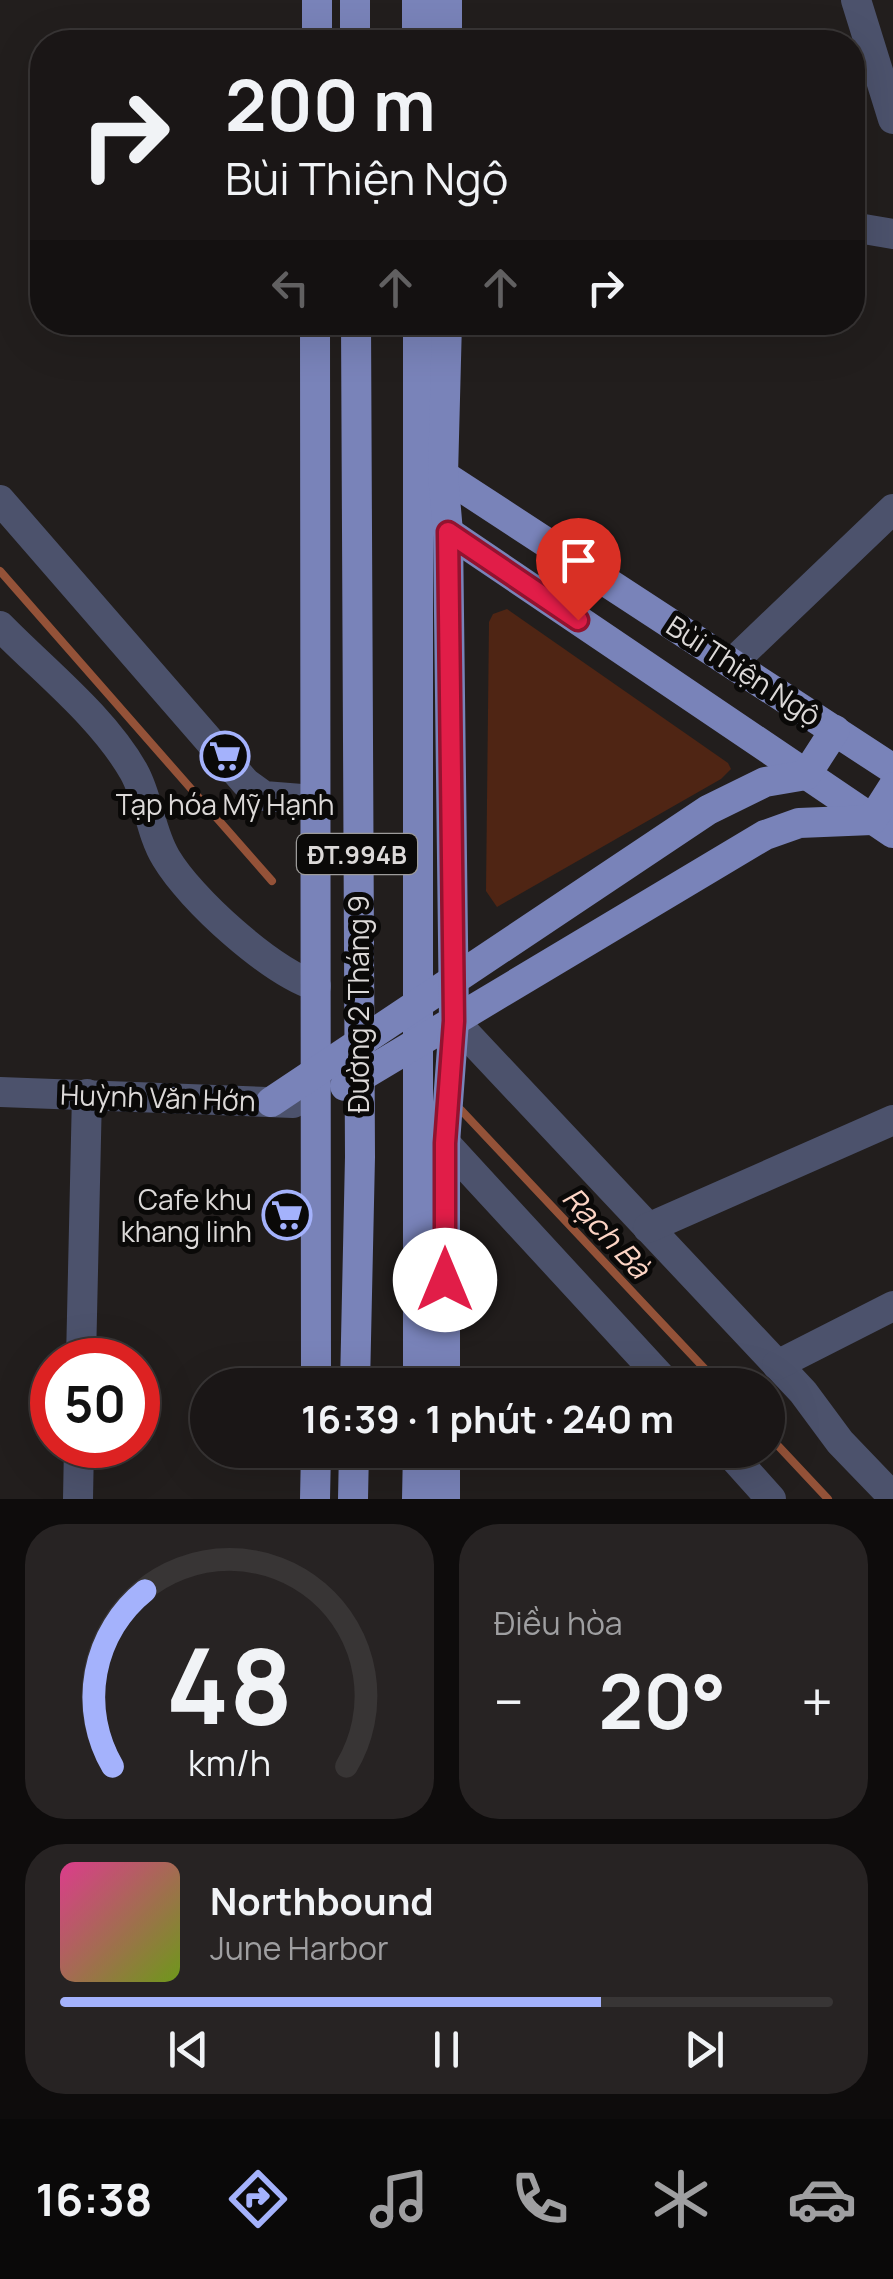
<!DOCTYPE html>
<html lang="vi">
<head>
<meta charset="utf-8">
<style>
	:root { --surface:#1a1616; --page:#272323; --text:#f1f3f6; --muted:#9f9fa1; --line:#383535; --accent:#a4b2fc }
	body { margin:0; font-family:Manrope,sans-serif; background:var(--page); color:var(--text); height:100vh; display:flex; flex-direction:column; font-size:38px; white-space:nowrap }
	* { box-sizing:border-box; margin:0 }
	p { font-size:32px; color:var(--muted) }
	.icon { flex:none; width:55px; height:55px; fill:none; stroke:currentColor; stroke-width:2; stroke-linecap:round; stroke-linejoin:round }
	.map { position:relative; height:1499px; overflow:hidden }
	.sheet { display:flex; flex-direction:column; gap:25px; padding:25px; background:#0e0c0c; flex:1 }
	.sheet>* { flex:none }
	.guide { position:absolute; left:30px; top:30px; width:835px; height:305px; border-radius:40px; box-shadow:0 10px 40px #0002,0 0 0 2px var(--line); background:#1a1616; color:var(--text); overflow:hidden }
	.speed { position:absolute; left:30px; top:1338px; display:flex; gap:20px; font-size:50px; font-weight:700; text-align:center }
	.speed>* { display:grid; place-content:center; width:130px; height:130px; border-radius:50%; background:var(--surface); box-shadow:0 10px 40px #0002,0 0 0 2px var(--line); line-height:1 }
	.speed .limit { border:15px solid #d22; background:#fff; color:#111 }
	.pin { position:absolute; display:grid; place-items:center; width:85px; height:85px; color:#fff; margin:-102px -42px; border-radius:50% 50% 50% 0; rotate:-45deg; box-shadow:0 0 10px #0007 }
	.pin .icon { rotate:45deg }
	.me { position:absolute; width:110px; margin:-55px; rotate:0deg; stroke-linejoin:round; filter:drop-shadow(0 0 8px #0008) }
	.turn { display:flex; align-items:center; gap:35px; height:210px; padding:0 30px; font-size:45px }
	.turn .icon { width:130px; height:130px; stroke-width:2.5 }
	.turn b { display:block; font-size:70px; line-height:85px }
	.lanes { display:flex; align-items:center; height:95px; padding:0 30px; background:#0003; justify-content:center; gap:50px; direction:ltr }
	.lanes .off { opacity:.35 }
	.big { font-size:75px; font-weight:700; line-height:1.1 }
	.sheet .widget { flex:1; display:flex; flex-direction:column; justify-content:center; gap:15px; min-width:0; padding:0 35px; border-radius:40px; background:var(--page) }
	.sheet .dial { align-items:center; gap:0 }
	.dial svg { height:260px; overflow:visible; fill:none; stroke:var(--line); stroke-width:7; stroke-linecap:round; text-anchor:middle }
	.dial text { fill:var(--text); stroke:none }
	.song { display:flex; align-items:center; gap:30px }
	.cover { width:120px; height:120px; border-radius:15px; background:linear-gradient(135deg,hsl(330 70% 55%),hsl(80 70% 35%)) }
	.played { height:10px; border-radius:5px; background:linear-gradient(90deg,var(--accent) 70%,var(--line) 70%) }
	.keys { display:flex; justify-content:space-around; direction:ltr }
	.heat { display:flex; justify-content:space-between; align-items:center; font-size:55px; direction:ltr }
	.sheet .tiles { flex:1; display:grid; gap:25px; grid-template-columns:1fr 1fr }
	.widget:last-child { grid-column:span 2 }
	.trip { position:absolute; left:190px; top:1368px; width:595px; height:100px; border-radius:50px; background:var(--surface); box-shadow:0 10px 40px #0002,0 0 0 2px var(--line); font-weight:700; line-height:100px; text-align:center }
	.tab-bar { display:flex; height:160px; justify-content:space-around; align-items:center; background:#0a0909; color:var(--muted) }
	.tab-bar .icon { width:70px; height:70px }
	.tab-bar .selected { color:var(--accent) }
	.tab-bar b { font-size:45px; color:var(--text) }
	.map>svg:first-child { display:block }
</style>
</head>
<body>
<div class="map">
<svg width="893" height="1499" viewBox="0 0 893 1499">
	<rect width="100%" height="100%" fill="#221e1d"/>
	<path fill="#4f2514" d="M507 609 728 763 731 769 721 779 497 907 486 891 489 622 493 614Z"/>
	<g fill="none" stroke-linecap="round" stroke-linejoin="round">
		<g stroke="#945238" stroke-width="8">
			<path d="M0 571 272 881"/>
			<path d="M461 1110 720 1385"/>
			<path d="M768 1435 828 1499"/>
		</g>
		<g stroke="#4c526c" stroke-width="30">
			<path d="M856 0 893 119"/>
			<path d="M852 227 893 234"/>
			<path d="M0 500 246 783 264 796 314 800"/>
			<path d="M0 626C44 671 103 717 134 772 149 799 150 832 166 858 191 900 270 971 316 986"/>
			<path d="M733 662 893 509"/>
			<path d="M454 1021 803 1392 840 1442 893 1497"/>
			<path d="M0 1092 293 1103"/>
			<path d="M445 1143 668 1385"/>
			<path d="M648 1228 893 1120"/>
			<path d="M81 1360 87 1094"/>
			<path d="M777 1365 893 1306"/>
			<path d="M727 1450 771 1499"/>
			<path d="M78 1499 79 1445"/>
		</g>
		<g stroke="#7983b9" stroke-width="30">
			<path d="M355 0V42"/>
			<path d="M417 0V42"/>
			<path d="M317 42V0"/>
			<path d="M447 42V0"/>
			<path d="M315 322 316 1385"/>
			<path d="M418 322V1385"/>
			<path d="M443 475 893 769"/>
			<path d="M448 532 893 833"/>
			<path d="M345 1086 765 835 799 823 872 820 893 787"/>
			<path d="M271 1102 708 810 765 782 806 775 835 730"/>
			<path d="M355 1385 360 1157 356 322"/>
			<path d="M445 1385V1143L454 1021 448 532 443 475 447 322"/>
			<path d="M315 1499 316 1450"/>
			<path d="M353 1499 354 1450"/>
			<path d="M417 1499 418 1450"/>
			<path d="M445 1499V1450"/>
		</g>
	</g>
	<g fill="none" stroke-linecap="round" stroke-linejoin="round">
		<g stroke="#92132f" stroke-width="25">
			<path id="route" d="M445 1280V1143L454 1021 448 532 578 620"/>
		</g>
		<use href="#route" stroke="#e11d48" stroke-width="18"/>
	</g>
	<defs>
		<g id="supermarket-ring" transform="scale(2.5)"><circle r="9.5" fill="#0a0908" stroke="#a4b2fc" stroke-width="1.5"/><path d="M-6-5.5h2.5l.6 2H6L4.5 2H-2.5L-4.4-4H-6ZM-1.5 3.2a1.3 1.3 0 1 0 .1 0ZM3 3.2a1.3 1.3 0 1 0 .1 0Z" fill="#a4b2fc"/></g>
	</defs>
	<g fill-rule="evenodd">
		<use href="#supermarket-ring" x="225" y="756"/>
		<use href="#supermarket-ring" x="287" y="1215"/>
	</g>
	<g text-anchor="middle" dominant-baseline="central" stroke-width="10" stroke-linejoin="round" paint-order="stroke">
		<rect fill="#0a0908" stroke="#9d9b9a" stroke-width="2.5" x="297" y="834" width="120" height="40" rx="8"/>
		<g font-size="25" font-weight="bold" fill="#dcd9d8">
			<text x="357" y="854">ĐT.994B</text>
		</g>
		<g font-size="28" fill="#dcd9d8" stroke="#0a0908">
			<text transform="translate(744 670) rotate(33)">Bùi Thiện Ngộ</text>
			<text transform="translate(358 1004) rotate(-90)">Đường 2 Tháng 9</text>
			<text transform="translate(158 1097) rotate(2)">Huỳnh Văn Hớn</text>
		</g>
		<g font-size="28" fill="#dcd9d8" stroke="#0a0908">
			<text x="225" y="804">Tạp hóa Mỹ Hạnh</text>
			<text x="252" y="1199" text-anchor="end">Cafe khu<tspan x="252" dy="32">khang linh</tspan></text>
		</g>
		<g font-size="30" font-style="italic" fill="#fdd5c5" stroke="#0a0908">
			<text transform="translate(607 1232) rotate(47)">Rạch Bà</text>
		</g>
	</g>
</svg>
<div class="speed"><div class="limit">50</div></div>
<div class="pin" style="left:578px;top:620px;background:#d93025"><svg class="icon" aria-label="arrive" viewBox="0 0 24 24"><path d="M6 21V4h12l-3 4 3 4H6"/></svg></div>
<svg class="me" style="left:445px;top:1280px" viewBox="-20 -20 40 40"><circle r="19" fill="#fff"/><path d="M0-13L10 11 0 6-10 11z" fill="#e11d48"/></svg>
<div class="trip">16:39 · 1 phút · 240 m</div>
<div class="guide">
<div class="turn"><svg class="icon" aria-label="right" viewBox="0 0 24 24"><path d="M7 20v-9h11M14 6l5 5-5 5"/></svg><div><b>200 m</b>Bùi Thiện Ngộ</div></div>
<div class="lanes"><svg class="icon off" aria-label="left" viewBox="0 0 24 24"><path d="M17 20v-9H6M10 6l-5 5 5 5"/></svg><svg class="icon off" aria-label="ahead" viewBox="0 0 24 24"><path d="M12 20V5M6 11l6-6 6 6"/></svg><svg class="icon off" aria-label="ahead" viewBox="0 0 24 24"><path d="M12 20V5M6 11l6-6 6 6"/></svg><svg class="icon" aria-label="right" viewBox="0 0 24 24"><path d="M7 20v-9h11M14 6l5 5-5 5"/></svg></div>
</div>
</div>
<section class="sheet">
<div class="tiles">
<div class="widget dial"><svg viewBox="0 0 100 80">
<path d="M14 69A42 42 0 1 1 86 69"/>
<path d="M14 69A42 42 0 0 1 24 15" stroke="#a4b2fc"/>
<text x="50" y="56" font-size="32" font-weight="700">48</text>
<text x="50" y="72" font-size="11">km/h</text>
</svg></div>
<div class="widget"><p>Điều hòa</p>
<div class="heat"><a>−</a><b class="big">20°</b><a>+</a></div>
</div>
<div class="widget">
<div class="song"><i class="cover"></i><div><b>Northbound</b><p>June Harbor</p></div></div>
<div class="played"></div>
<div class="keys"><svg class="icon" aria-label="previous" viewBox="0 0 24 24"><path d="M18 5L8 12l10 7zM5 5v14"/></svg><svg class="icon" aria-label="pause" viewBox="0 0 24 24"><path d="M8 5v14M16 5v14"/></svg><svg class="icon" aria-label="next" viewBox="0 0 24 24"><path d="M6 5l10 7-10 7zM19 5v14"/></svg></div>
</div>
</div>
</section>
<nav class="tab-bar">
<b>16:38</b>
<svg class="icon selected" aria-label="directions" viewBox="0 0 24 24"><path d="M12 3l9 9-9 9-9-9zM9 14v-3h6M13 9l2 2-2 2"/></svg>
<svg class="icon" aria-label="music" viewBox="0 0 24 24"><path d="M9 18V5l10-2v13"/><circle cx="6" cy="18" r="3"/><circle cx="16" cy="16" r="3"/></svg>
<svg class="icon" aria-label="phone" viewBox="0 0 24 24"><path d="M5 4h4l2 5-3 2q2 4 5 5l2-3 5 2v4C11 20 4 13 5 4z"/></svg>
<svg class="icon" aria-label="climate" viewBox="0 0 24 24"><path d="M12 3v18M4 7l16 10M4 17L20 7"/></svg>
<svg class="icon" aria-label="car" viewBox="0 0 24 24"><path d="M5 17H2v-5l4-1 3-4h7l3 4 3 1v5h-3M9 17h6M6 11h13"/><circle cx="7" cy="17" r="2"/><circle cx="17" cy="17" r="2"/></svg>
</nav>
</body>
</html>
